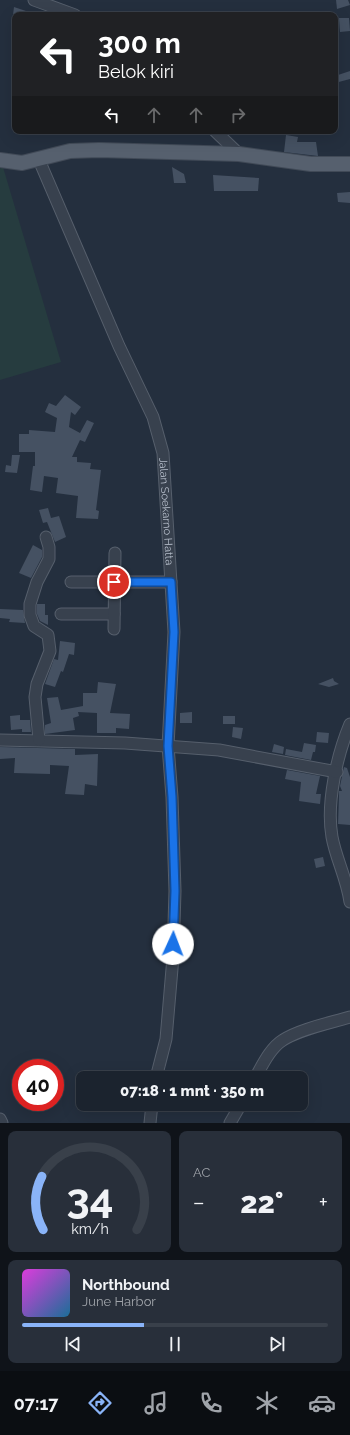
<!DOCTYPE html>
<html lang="id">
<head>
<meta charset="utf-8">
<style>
	:root { --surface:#1b232e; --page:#282f3a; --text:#f1f3f6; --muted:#a0a4aa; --line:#39404a; --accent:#8ab4f8 }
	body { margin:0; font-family:Raleway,sans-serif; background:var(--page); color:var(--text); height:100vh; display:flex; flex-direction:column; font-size:15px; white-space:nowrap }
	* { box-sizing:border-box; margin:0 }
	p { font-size:13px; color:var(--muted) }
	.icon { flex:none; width:22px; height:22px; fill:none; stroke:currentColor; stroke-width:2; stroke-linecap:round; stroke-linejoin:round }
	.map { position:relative; height:1123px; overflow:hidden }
	.panel { display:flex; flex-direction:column; gap:8px; padding:8px; background:#0f1319; flex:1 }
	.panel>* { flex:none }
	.banner { position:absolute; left:12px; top:12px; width:326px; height:122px; border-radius:8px; box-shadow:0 4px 16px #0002,0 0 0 1px var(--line); background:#202124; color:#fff; overflow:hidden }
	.speed { position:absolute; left:12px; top:1059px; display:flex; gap:8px; font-size:20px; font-weight:700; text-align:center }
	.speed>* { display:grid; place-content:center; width:52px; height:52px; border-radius:50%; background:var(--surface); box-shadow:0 4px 16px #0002,0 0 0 1px var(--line); line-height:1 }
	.speed .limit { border:6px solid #d22; background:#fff; color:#111 }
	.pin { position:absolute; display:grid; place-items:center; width:34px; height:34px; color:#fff; margin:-17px; border:2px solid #fff; border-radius:50%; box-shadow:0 1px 4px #0007 }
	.me { position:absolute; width:44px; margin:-22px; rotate:2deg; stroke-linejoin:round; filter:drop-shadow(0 0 3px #0008) }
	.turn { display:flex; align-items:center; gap:14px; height:84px; padding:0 20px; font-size:18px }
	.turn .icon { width:52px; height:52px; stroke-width:2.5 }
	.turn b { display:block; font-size:28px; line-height:34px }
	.lanes { display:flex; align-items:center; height:38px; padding:0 20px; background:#0003; justify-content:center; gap:20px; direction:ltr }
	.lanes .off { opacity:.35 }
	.big { font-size:30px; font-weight:800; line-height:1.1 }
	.panel .tile { flex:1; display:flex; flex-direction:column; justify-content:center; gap:6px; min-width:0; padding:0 14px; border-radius:8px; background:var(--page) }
	.panel .dial { align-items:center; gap:0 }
	.dial svg { height:104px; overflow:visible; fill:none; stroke:var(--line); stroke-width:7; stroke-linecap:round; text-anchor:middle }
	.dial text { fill:var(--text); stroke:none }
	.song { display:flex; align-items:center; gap:12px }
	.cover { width:48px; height:48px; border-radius:6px; background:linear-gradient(135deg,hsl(300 70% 55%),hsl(200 70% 35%)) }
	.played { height:4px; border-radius:2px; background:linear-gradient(90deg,var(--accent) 40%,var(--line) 40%) }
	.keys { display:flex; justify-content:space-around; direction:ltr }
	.heat { display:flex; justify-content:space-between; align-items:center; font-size:22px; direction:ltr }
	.panel .tiles { flex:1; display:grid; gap:8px; grid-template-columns:1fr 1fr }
	.tile:last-child { grid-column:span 2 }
	.trip { position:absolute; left:76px; top:1071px; width:232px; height:40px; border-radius:8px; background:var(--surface); box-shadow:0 4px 16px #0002,0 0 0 1px var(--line); font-weight:800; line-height:40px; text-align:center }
	.tabs { display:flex; height:64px; justify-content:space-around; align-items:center; background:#0b0e12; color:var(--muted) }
	.tabs .icon { width:28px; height:28px }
	.tabs .on { color:var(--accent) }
	.tabs b { font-size:18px; color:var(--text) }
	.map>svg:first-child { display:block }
</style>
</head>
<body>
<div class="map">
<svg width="350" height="1123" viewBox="0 0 350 1123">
	<rect width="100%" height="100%" fill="#242f3e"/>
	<path fill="#263c3f" d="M0 157 61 362 0 380Z"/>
	<g fill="#455162">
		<path d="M336 0H348L350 5 337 9Z"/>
		<path d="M14 7 35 14V15H13Z"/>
		<path d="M339 18H349L350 31 340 32Z"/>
		<path d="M350 71V79L335 83V76Z"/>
		<path d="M286 135 298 137 297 142H316L318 156 284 152Z"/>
		<path d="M172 167 184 174 186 183H174Z"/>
		<path d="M213 175 259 178 258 191H214Z"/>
		<path d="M350 192V203L338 202 337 193Z"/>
		<path d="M65 395 81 407 75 415 71 412 69 427 80 433 87 420 94 423 85 442 80 440 72 457H77V462L91 463 90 469 101 470 96 510 99 511 98 519 76 518 78 496 56 493 58 478 44 476 42 492 30 490 33 466H35V452H19V434H29V430L55 432 57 418 45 412 49 403 56 406Z"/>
		<path d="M12 455H20L17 473 5 472 6 465 11 466Z"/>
		<path d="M48 508 51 518 59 516 66 537 55 542 47 522 43 523 39 510Z"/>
		<path d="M33 545 42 550V557L31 578 19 573Z"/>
		<path d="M37 604H45V615H48V625L40 621 37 614Z"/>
		<path d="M0 609 23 610 25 623 9 622 10 619 0 618Z"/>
		<path d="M60 641 75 643 74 655 69 654 63 672 61 671 55 687 45 684 54 659 58 660Z"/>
		<path d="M333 678 334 681 339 684 329 687 318 684Z"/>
		<path d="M98 682 116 684 110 713 130 714 129 729 116 728V733H97V713L78 712 79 716 73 718 75 730 45 734V725L51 723 47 698 58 697 61 710 83 706V693H97Z"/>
		<path d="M192 712V723H180V713Z"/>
		<path d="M20 715V720H30L31 732H22V729L11 730 10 716Z"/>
		<rect x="223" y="716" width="12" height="8"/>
		<path d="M233 727 243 728 241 739 232 737Z"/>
		<path d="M317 732 329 733 328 743 316 742Z"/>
		<path d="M304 743 316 745 315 752H313L311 760 285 755 286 749 302 752Z"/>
		<path d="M274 744 284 747 283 754 272 752Z"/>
		<path d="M0 747 75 749V755L98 754 97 786 85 784 84 795 65 794 69 766 50 765V774L14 773 15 758 0 759Z"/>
		<path d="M344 767 347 768 350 777V825L338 824 339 795V791H342L340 786Z"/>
		<path d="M287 770 320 776 316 794H321L320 804 299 801 301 782 285 779Z"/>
		<path d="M323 857 325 866 316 868 314 859Z"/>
	</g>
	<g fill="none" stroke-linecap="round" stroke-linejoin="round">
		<g stroke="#565f6c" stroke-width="13">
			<g id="minor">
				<path d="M34 0 75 15"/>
				<path d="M215 131 239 154"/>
				<path id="s1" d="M39 160 119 346 153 417 163 453 174 632 168 746 172 797 175 891 173 957 166 1039 156 1078"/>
				<path d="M71 582H171"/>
				<path d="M61 614H114"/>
				<path d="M114 629 115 553"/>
				<path d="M350 724C337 755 326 803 332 837 336 859 347 879 350 902"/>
				<path d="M0 740 125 743 219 750 337 772"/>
				<path d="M39 740 35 697 37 684 50 651 48 635 34 626 30 615V604L37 582 49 559V547L46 537"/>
				<path d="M255 1078C262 1066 270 1048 283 1040 300 1029 330 1023 350 1017"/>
				<path d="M0 1119 2 1123"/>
				<path d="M150 1123 152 1104"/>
				<path d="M230 1123 241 1104"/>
			</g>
		</g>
		<g stroke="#414a57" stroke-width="16">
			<path id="major" d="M0 160 22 163 70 151 99 150 239 154 311 164H350"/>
		</g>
		<use href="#minor" stroke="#38414e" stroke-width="11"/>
		<use href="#major" stroke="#56606e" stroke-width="14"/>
	</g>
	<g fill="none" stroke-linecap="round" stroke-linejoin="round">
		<g stroke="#114b97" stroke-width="10">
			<path id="route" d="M114 582H171L174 632 168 746 172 797 175 891 173 944"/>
		</g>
		<use href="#route" stroke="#1a73e8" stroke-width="7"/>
	</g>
	<g text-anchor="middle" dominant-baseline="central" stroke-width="4" stroke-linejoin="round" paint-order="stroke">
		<g font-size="11" fill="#b4bcc9" stroke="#1d2633">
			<text stroke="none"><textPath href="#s1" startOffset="377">Jalan Soekarno Hatta</textPath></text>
		</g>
	</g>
</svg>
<div class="speed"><div class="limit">40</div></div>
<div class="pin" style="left:114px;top:582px;background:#d93025"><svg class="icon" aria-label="arrive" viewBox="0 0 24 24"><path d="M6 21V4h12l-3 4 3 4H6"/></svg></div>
<svg class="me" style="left:173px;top:944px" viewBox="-20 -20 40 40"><circle r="19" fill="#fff"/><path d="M0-13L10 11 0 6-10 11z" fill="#1a73e8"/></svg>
<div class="trip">07:18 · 1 mnt · 350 m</div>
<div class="banner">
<div class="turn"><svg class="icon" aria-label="left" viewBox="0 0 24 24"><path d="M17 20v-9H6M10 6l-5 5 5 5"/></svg><div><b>300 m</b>Belok kiri</div></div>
<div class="lanes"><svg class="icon" aria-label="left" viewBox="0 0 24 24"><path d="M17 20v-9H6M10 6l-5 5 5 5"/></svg><svg class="icon off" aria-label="ahead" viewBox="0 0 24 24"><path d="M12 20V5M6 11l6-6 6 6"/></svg><svg class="icon off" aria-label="ahead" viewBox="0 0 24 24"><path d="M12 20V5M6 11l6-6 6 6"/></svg><svg class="icon off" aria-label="right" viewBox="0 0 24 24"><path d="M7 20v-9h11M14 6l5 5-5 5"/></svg></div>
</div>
</div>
<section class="panel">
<div class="tiles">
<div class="tile dial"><svg viewBox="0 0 100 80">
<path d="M14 69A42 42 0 1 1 86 69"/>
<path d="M14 69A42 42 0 0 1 13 28" stroke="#8ab4f8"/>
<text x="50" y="56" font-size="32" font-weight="700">34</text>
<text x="50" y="72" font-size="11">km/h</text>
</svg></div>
<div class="tile"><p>AC</p>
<div class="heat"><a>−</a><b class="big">22°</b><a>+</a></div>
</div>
<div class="tile">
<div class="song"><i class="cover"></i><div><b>Northbound</b><p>June Harbor</p></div></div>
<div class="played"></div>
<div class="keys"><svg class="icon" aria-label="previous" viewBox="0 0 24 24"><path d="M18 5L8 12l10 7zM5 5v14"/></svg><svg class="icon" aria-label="pause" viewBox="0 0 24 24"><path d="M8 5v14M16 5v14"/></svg><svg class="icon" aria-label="next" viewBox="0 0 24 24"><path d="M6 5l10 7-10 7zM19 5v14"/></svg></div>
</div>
</div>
</section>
<nav class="tabs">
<b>07:17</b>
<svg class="icon on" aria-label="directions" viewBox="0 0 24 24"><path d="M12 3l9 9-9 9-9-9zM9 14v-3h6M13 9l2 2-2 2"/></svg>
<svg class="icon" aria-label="music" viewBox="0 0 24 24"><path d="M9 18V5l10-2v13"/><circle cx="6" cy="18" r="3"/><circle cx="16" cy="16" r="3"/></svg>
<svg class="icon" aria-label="phone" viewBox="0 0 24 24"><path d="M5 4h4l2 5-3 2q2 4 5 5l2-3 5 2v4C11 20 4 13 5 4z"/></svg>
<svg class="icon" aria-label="climate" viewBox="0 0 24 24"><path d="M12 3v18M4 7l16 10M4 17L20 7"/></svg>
<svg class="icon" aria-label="car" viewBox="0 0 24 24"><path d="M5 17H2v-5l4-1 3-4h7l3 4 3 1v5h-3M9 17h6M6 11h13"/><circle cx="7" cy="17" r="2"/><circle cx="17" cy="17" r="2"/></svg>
</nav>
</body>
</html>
